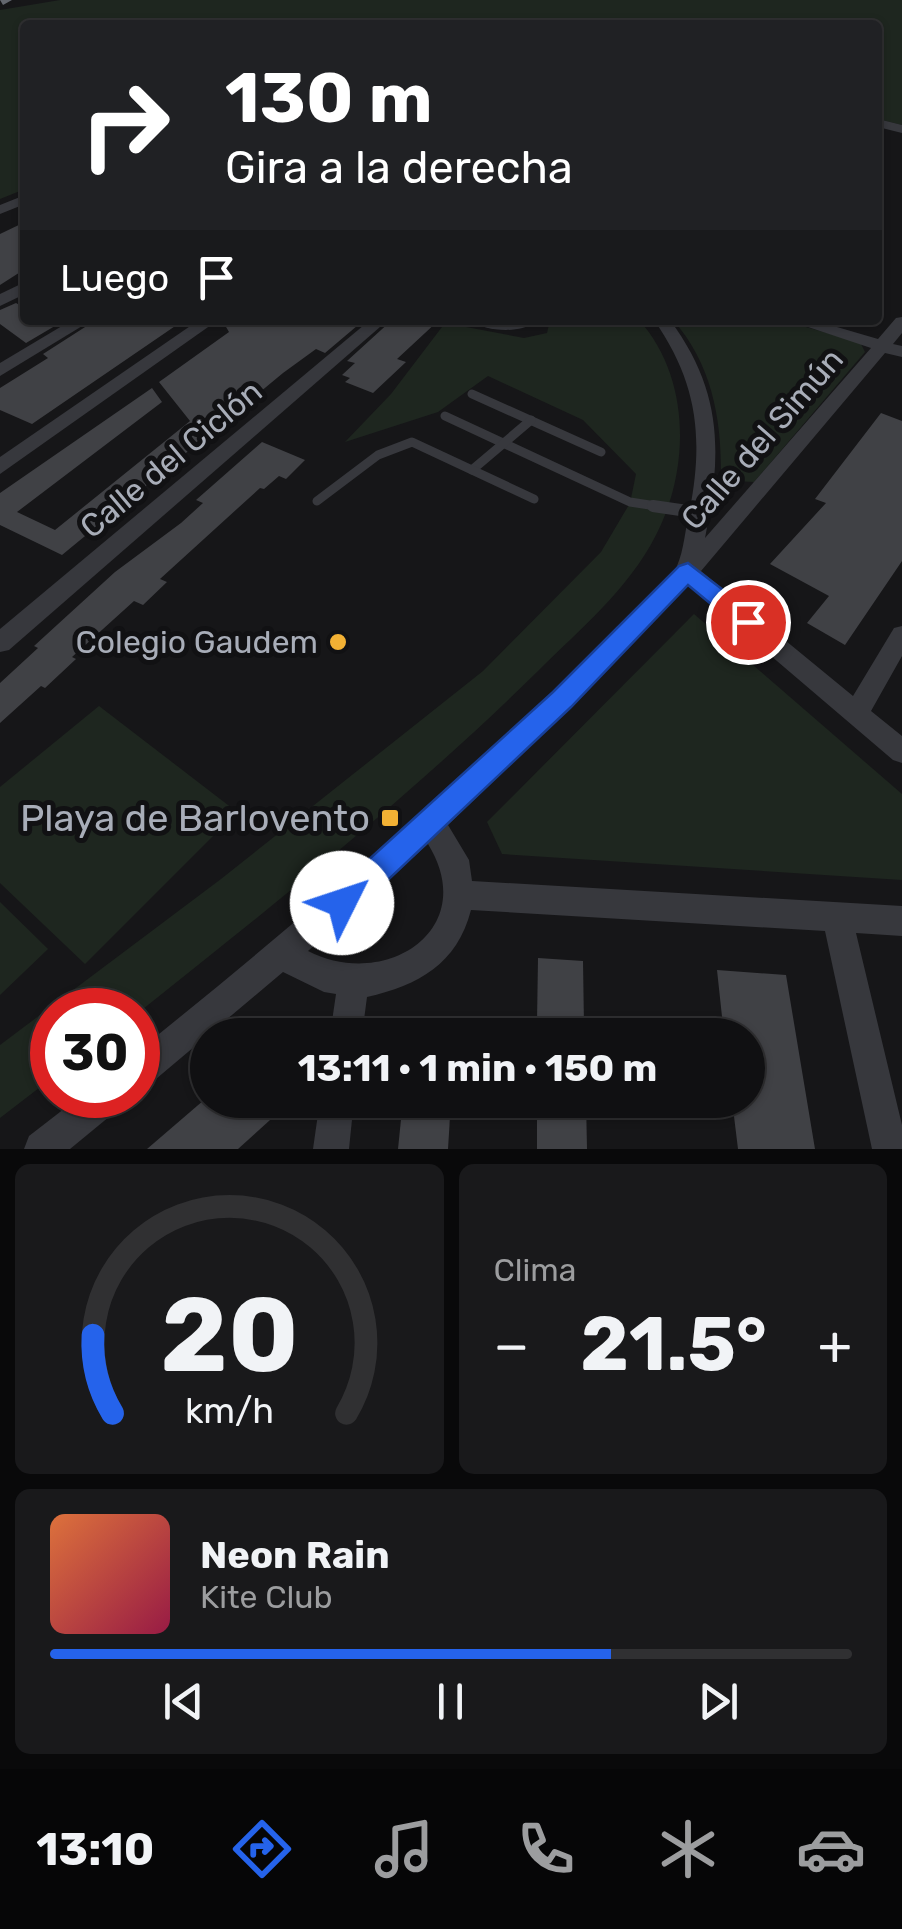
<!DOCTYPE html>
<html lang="es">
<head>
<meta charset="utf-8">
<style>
	:root { --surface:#101012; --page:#19191b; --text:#f1f3f6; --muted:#9c9d9f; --line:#303032; --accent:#2563eb }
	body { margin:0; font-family:Rubik,sans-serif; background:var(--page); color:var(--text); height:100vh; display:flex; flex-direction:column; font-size:38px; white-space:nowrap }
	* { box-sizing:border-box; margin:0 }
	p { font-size:32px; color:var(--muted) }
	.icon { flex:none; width:55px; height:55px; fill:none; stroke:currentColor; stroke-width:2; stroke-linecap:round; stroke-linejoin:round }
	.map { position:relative; height:1149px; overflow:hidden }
	.details { display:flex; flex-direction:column; gap:15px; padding:15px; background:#09090a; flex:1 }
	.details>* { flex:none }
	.hud { position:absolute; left:20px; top:20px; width:862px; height:305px; border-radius:10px; box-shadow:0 2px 8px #0004,0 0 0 2px var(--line); background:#202124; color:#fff; overflow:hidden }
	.speed { position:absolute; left:30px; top:988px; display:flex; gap:20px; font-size:50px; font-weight:700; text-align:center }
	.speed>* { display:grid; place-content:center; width:130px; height:130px; border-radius:50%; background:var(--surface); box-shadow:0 2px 8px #0004,0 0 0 2px var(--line); line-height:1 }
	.speed .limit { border:15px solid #d22; background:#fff; color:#111 }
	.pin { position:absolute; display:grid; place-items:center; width:85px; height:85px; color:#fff; margin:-42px; border:5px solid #fff; border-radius:50%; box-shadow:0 2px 10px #0007 }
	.me { position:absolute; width:110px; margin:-55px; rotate:49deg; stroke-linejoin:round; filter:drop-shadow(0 0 8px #0008) }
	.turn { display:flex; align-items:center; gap:35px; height:210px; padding:0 40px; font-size:45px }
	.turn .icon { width:130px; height:130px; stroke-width:2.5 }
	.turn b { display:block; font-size:70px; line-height:85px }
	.then { display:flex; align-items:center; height:95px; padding:0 40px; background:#0003; gap:20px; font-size:38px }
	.big { font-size:75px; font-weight:700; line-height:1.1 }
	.details .widget { flex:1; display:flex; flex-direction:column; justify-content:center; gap:15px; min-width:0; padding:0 35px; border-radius:15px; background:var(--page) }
	.details .dial { align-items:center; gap:0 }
	.dial svg { height:260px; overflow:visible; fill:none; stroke:var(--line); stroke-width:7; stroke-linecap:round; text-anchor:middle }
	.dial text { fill:var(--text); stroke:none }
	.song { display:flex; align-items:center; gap:30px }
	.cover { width:120px; height:120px; border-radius:15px; background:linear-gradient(135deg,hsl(20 70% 55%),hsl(340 70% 35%)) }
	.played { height:10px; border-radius:5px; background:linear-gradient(90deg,var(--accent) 70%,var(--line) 70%) }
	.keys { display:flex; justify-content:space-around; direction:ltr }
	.heat { display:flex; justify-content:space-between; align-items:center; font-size:55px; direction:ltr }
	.details .tiles { flex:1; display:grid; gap:15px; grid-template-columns:1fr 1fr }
	.widget:last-child { grid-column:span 2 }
	.trip { position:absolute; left:190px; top:1018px; width:575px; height:100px; border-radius:50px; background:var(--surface); box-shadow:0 2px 8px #0004,0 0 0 2px var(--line); font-weight:700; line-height:100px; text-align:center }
	.dock { display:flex; height:160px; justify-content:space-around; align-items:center; background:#060607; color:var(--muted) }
	.dock .icon { width:70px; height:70px }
	.dock .active { color:var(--accent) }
	.dock b { font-size:45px; color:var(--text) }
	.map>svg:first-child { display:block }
</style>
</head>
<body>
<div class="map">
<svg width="902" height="1149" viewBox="0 0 902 1149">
	<rect width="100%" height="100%" fill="#161618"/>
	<g fill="#1e261f">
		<path d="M60 0H902V125L878 119V25H25V189L0 199V10Z"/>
		<path d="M550 320H639C691 378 690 469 656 535 628 590 580 629 537 672 412 795 275 904 138 1013L52 1010V1078L0 1118V1045L221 879 483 671 601 552 630 503 636 474 583 420 488 376 438 412 345 442 391 394 445 323 524 338 547 333Z"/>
		<path d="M673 320H781L852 340 861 344 865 352 754 482 733 481 721 471C721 416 711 363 673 320Z"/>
		<path d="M694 614 902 794V880L502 854 487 822Z"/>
		<path d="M99 706 237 812 85 964 0 883V787Z"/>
		<path d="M0 902 48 949 0 995Z"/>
	</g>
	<g fill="#404145">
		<path d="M25 222V269L0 285V234Z"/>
		<path d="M16 303 25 308V320H65L26 343 0 324V310Z"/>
		<path d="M96 320H184L32 424 0 410V388L48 358 43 354Z"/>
		<path d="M222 320H364L325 353 316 349 283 373 62 555 0 525V493L152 388 162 402 17 512 55 530 190 421 159 382 229 332Z"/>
		<path d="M392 320H439L397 359 406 362 373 393 345 382 350 378 342 375 355 363 347 361Z"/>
		<path d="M881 413 902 421V561L845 645 807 623 829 596 770 564 826 503 815 499Z"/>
		<path d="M262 442 305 460 286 479 279 476 264 489 260 488 160 579 167 582 143 605 134 601 72 657 76 659 45 688 41 686 0 723V683L38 648 34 646 115 572 181 523 203 503 196 500Z"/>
		<path d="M538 958 583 961 584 1027 537 1023Z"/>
		<path d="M717 970 786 975 815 1149H738L732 1100H748V1035H724Z"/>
		<path d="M473 1016 529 1020 528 1035H472Z"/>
		<path d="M204 1100H272L280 1111 238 1149H147Z"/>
		<path d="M403 1100H451L448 1149H398Z"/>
		<path d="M537 1100H586L587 1149H537Z"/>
	</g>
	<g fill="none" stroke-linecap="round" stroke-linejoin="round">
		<g stroke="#37383d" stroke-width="9">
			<path d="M472 394 601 452"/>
			<path d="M445 416 630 502 669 508"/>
			<path d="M472 470 531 420"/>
			<path d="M317 501 378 455 412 442 534 499"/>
		</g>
		<path stroke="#37383d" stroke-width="12" d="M653 506 701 513"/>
		<g fill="#37383d" fill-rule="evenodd">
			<path d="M878 119 902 125V133L878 127Z"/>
			<path d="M25 195V204L0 214V205Z"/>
			<path d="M25 282V294L0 306V294Z"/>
			<path d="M902 317V333L893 344 902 346V357L885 353 701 571 853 696 894 628 902 626V656L871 711 902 736V763L893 760 688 585 564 713 448 825 469 860 472 881 902 906V936L856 933 902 1125V1149H872L825 931 471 910C457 964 419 985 367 997L362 1035H330L336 994 324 992 283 972 150 1084 138 1089V1051C293 926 445 797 588 657 605 641 671 582 677 566 684 550 685 530 689 514 704 439 698 383 654 320H670C723 392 722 453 705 538L871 348 787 320H813L878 339 896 318ZM428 844C481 930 385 991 308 951Z"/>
			<path d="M72 320H92L0 376V363Z"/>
			<path d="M199 320H218L0 474V457Z"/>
			<path d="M370 320H388L9 650 0 652V629Z"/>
			<path d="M468 320H532L534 323C518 334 484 331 468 320Z"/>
			<path d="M82 1095H126L121 1107 70 1149H24L29 1136Z"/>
			<path d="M320 1100H354L349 1149H313Z"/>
		</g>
		<path fill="#63666e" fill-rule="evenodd" d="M0 0H12L3 5Z"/>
	</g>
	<path fill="#2563eb" stroke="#184099" stroke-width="2.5" d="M688 563 757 616 760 622 757 628H740L688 585 571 707 353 913 342 918 332 913 327 903 332 893 553 692 679 566Z"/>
	<g fill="#f2b134" stroke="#111113" stroke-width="4">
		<circle cx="338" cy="642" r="10"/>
		<rect x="380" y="808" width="20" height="20" rx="5"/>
	</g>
	<g text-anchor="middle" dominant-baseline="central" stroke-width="10" stroke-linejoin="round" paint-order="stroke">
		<g font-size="32" fill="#a8adb8" stroke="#111113">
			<text transform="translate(762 439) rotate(-49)">Calle del Simún</text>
			<text transform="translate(171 459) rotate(-40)">Calle del Ciclón</text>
		</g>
		<g font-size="32" fill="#a8adb8" stroke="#111113" text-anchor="end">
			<text x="318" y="642">Colegio Gaudem</text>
		</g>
		<g font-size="38" fill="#a8adb8" stroke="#111113" text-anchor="end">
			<text x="370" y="818">Playa de Barlovento</text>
		</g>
	</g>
</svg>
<div class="speed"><div class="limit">30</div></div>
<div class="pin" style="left:748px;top:622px;background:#d93025"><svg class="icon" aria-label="arrive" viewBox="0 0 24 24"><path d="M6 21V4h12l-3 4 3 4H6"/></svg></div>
<svg class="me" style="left:342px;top:903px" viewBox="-20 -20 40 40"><circle r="19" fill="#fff"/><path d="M0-13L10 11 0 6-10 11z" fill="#2563eb"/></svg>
<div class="trip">13:11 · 1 min · 150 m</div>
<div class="hud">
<div class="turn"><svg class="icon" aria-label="right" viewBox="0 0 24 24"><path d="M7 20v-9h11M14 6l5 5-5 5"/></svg><div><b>130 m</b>Gira a la derecha</div></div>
<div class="then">Luego<svg class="icon" aria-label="arrive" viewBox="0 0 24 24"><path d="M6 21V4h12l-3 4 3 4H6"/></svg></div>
</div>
</div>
<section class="details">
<div class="tiles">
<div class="widget dial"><svg viewBox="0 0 100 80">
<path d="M14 69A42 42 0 1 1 86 69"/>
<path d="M14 69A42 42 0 0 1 8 45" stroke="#2563eb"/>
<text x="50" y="56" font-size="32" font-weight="700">20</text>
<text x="50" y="72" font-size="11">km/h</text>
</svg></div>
<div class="widget"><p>Clima</p>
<div class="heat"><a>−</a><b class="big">21.5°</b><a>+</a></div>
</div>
<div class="widget">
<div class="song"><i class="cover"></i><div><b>Neon Rain</b><p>Kite Club</p></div></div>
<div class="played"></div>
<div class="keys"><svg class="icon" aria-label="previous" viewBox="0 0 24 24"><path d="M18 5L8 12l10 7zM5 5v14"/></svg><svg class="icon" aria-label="pause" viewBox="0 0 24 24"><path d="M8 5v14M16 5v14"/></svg><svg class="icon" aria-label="next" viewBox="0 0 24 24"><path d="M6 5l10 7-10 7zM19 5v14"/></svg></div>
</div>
</div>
</section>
<nav class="dock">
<b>13:10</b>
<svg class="icon active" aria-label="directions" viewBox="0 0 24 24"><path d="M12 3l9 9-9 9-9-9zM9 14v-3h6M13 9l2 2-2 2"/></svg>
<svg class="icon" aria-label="music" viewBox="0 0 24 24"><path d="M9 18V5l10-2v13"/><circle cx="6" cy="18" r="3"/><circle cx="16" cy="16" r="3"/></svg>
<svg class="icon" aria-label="phone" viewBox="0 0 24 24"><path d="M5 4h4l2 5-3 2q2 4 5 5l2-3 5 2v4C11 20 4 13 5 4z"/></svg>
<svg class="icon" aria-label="climate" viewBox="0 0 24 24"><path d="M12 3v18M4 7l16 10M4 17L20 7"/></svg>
<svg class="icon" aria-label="car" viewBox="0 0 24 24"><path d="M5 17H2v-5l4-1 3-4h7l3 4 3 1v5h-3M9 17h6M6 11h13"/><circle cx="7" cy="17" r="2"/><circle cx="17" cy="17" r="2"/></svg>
</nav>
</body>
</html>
